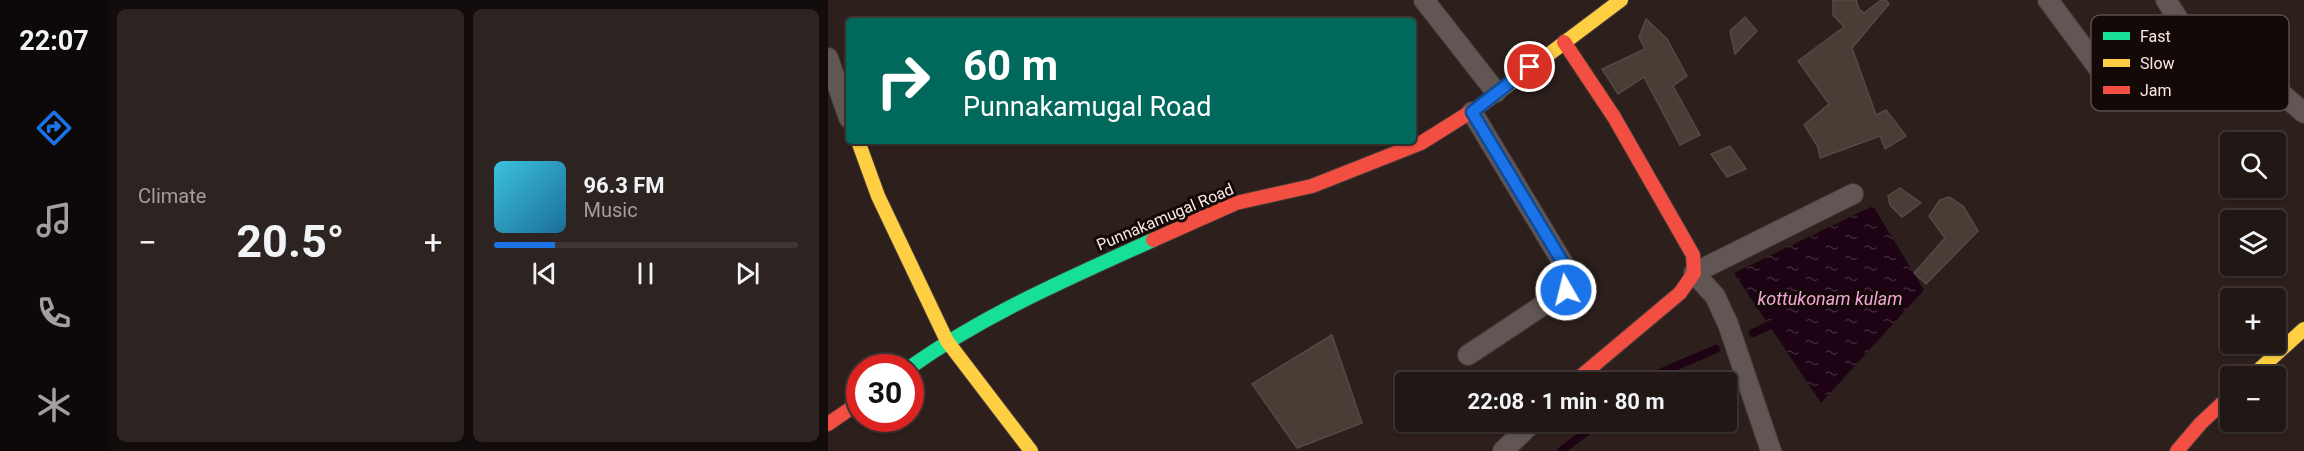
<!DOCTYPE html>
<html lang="en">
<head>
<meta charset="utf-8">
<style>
	:root { --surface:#211715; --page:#2d2422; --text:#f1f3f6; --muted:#a29fa0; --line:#3e3634; --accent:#1a73e8 }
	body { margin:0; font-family:Roboto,sans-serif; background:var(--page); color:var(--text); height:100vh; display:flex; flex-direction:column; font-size:22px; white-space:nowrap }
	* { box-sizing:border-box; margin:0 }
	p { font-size:20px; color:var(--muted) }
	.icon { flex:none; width:33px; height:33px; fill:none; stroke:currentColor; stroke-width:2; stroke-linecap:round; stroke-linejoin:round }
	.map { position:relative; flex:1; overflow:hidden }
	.panel { display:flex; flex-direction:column; gap:9px; padding:9px; background:#120d0c; width:720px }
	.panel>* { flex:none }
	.banner { position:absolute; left:18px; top:18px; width:570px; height:126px; border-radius:6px; box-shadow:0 2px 4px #0004,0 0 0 2px var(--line); background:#00695c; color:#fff; overflow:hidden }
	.tools { position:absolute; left:1392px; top:132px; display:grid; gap:12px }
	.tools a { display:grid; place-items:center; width:66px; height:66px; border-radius:6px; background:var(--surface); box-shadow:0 2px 4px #0004,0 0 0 2px var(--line); font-size:30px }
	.speed { position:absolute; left:18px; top:354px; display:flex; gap:12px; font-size:30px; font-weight:700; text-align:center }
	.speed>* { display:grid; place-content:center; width:78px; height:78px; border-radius:50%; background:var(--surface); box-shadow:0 2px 4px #0004,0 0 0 2px var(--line); line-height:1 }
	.speed .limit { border:9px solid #d22; background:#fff; color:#111 }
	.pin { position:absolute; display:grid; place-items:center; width:51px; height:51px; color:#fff; margin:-26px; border:3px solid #fff; border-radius:50%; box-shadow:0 2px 6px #0007 }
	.me { position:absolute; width:66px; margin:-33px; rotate:352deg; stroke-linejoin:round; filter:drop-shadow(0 0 4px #0008) }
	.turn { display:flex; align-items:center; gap:21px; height:126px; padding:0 18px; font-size:27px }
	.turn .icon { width:78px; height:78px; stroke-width:2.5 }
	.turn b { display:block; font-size:42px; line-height:51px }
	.big { font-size:45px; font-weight:700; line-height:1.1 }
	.panel .tile { flex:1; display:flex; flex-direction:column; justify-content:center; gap:9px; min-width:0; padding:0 21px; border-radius:9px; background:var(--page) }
	.song { display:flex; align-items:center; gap:18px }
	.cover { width:72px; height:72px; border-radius:9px; background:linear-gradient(135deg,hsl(190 70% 55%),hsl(200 70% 35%)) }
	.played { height:6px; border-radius:3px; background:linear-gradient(90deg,var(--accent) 20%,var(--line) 20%) }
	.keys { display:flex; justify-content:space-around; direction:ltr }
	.heat { display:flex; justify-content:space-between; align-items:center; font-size:33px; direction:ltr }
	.panel .tiles { flex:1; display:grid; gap:9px; grid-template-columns:repeat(2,1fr) }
	.trip { position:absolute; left:567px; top:372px; width:342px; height:60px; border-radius:6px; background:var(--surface); box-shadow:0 2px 4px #0004,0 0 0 2px var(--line); font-weight:700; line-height:60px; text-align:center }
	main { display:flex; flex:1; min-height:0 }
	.tab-bar { display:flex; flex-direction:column; width:108px; justify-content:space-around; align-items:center; background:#0d0908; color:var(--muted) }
	.tab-bar .icon { width:42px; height:42px }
	.tab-bar .on { color:var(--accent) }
	.tab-bar b { font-size:27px; color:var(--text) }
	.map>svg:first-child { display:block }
</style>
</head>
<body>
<main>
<nav class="tab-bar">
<b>22:07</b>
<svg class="icon on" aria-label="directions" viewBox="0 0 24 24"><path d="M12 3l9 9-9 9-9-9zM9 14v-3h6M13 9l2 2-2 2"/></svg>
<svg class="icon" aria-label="music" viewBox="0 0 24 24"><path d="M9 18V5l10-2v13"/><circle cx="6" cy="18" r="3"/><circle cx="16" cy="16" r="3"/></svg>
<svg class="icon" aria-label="phone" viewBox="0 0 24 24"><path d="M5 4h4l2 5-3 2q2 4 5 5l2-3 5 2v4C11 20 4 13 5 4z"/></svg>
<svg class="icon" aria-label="climate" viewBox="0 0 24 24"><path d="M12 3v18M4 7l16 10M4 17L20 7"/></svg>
</nav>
<section class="panel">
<div class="tiles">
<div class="tile"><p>Climate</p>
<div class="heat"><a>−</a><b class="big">20.5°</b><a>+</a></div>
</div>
<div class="tile">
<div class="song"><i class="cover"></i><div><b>96.3 FM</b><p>Music</p></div></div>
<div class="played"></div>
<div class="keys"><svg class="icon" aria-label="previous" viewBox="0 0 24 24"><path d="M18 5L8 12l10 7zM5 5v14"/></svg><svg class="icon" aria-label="pause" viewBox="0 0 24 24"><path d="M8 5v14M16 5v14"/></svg><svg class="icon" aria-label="next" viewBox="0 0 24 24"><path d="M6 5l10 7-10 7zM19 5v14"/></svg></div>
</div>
</div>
</section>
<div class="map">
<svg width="1476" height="451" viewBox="0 0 1476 451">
	<defs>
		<pattern id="water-ripples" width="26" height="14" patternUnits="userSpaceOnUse" patternTransform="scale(1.5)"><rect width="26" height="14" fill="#1d0314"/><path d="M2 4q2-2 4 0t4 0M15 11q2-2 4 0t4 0" fill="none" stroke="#3f2836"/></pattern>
	</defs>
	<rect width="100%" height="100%" fill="#2c1f1c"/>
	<path fill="url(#water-ripples)" d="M1045 206 1096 290 993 403 906 273Z"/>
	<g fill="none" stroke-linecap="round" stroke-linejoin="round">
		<g stroke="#1d0314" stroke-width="8">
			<path d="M925 333 951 321"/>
			<path d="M821 382 834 372 888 349"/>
			<path d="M733 451 771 422"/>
		</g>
	</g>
	<g fill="#4a3d36" stroke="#534a46" stroke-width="1.5">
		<path d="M1005 0H1028L1031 9 1036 13 1053 0H1058L1061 4 1024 48 1048 115 1058 110 1078 136 1057 149 1052 136 992 158 990 147 976 125 1001 104 970 61 1016 27 1005 15Z"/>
		<path d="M917 17 929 31 907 54 902 31Z"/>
		<path d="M818 19 839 39 859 76 845 86 872 135 852 145 816 77 790 94 774 69 817 49 811 37Z"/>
		<path d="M902 146 918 169 899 177 883 154Z"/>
		<path d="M1072 188 1093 203 1074 217 1062 205 1060 196Z"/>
		<path d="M1121 197 1135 206 1150 231 1098 284 1086 273 1117 238 1101 216 1112 200Z"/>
		<path d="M504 335 534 423 469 448 424 384Z"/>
	</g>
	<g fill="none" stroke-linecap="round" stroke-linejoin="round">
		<g stroke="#453a38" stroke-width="22">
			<g id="street">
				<path d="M596 0 668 92"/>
				<path d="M1220 0 1280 81"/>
				<path d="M1338 0 1352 22 1373 38 1440 82 1476 113"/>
				<path d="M0 58 21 118"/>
				<path d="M640 355 738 290 741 279 735 263 644 112"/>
				<path d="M675 451 705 422"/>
				<path d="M943 451 900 324 887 296 866 273 1025 194"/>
			</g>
		</g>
		<g stroke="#453a38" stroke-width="16">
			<path id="fast" d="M81 368C157 314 241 278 325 240"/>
		</g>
		<g stroke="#453a38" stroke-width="16">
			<g id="slow">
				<path d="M652 106 793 0"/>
				<path d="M30 141 50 196 119 341 203 451"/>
				<path d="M1424 376 1476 329"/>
			</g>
		</g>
		<g stroke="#453a38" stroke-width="16">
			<g id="jam">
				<path d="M736 42 786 117 865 255 866 273 852 293 746 382"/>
				<path d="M325 240 408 203 484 186 593 143 652 106"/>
				<path d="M0 424 32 402"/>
				<path d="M1349 451 1373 423 1402 396"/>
			</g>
		</g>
		<use href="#street" stroke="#625654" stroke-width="20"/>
		<use href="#fast" stroke="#16e098" stroke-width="14"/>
		<use href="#slow" stroke="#ffcf43" stroke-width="14"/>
		<use href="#jam" stroke="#f24e42" stroke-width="14"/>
	</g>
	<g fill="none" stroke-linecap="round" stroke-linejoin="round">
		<g stroke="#114b97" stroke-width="15">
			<path id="route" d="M702 67 644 112 735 263 741 279 738 290"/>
		</g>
		<use href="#route" stroke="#1a73e8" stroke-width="10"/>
	</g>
	<g text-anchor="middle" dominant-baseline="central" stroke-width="6" stroke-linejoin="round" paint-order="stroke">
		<g font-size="16" fill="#f9e9e5" stroke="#130907">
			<text transform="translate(337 217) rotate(-23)">Punnakamugal Road</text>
		</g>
		<g font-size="18" font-style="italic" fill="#f5a6d9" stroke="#130907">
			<text x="1002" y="298">kottukonam kulam</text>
		</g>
	</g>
	<rect x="1263" y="15" width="198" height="96" rx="9" fill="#130907" stroke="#584c4a" stroke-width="1.5"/>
	<rect x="1275" y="32" width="27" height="8" fill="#16e098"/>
	<rect x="1275" y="59" width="27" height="8" fill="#ffcf43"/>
	<rect x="1275" y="86" width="27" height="8" fill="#f24e42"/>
	<g font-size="16" fill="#f9e9e5">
		<text x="1312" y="42">Fast</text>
		<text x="1312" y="69">Slow</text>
		<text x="1312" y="96">Jam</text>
	</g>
</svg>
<div class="tools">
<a><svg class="icon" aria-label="search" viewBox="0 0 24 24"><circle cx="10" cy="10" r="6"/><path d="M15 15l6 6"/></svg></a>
<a><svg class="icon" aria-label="layers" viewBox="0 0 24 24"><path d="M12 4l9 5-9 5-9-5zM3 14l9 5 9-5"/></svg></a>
<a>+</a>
<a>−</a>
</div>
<div class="speed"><div class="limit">30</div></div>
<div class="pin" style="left:702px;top:67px;background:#d93025"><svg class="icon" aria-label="arrive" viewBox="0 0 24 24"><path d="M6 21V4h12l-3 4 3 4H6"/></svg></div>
<svg class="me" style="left:738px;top:290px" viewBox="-20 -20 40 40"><circle r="17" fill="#1a73e8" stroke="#fff" stroke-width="3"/><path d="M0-11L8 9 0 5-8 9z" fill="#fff"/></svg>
<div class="trip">22:08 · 1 min · 80 m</div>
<div class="banner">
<div class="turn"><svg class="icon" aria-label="right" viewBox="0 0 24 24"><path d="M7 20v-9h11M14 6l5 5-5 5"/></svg><div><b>60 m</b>Punnakamugal Road</div></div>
</div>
</div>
</main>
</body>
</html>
